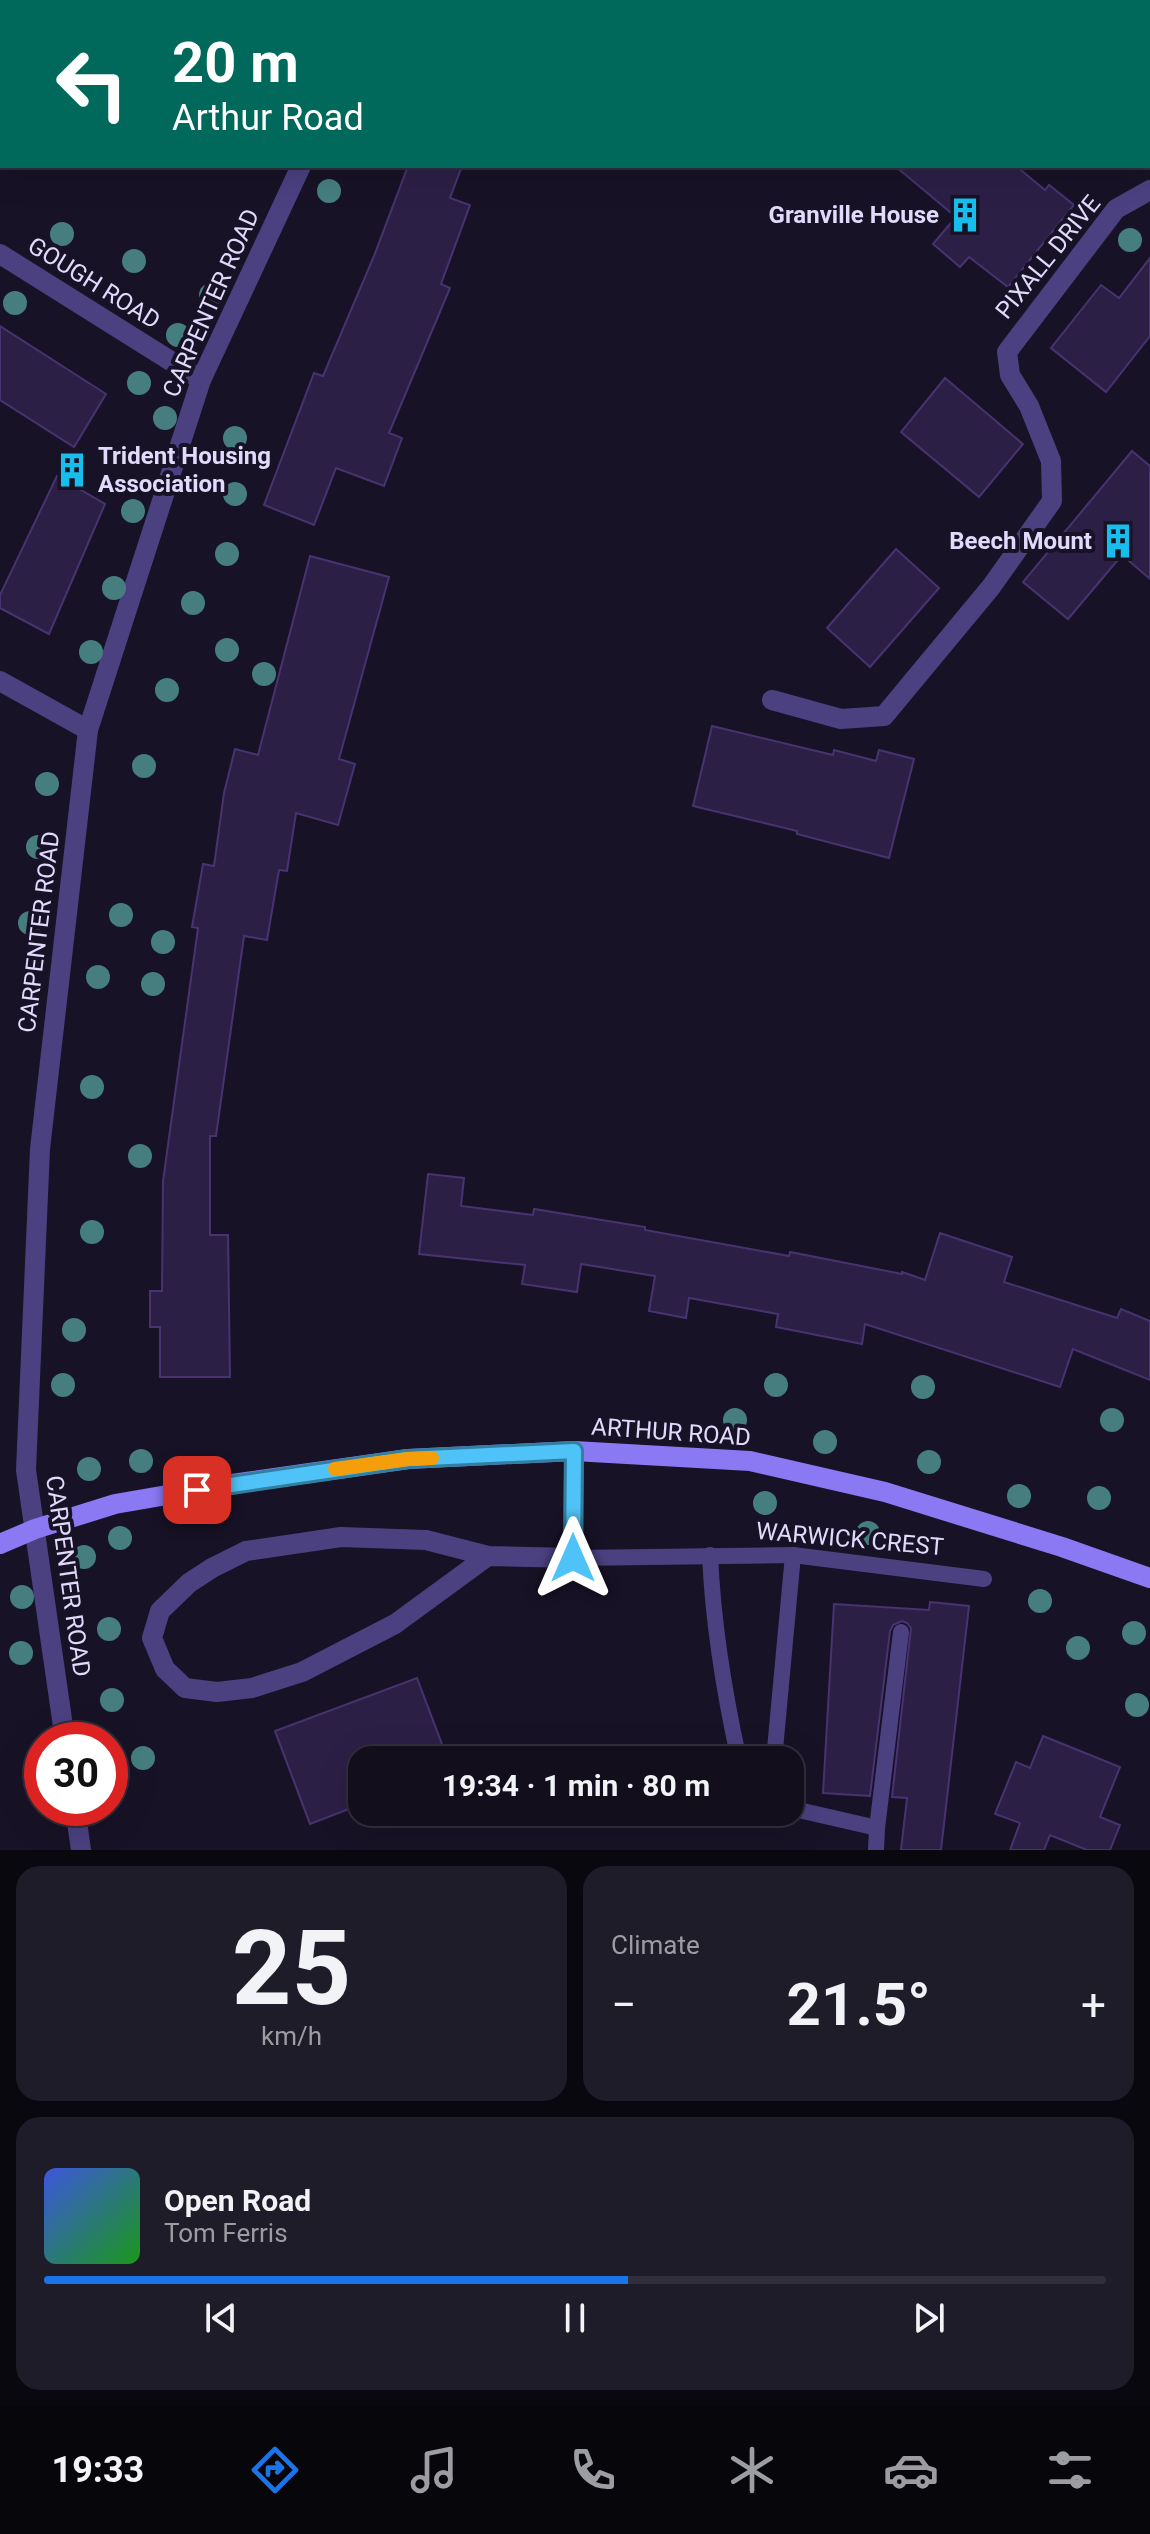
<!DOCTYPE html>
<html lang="en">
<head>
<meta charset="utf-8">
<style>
	:root { --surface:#120e1c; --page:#1f1c29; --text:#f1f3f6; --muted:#9c9ca3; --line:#312e3b; --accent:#1a73e8 }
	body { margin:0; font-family:Roboto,sans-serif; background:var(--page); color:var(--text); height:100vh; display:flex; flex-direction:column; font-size:30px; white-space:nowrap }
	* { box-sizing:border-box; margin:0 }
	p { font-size:26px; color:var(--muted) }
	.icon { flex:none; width:44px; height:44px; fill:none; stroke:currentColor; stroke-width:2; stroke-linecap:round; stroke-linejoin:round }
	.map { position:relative; height:1850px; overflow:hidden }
	.panel { display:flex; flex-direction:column; gap:16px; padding:16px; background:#0a080f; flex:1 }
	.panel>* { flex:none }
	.hud { position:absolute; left:0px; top:0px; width:1150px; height:168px; box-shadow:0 8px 32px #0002,0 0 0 2px var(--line); background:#00695c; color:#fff; overflow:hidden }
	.speed { position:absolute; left:24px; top:1722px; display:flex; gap:16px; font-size:40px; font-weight:700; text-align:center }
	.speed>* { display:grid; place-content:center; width:104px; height:104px; border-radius:50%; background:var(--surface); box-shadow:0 8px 32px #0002,0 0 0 2px var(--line); line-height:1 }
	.speed .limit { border:12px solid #d22; background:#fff; color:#111 }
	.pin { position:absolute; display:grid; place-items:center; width:68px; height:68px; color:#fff; margin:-34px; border-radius:16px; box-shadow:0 4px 12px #0006 }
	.me { position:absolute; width:88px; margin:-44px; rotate:0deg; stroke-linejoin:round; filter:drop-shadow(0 0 6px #0008) }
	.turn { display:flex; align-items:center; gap:28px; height:168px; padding:0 40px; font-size:36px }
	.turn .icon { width:104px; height:104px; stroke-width:2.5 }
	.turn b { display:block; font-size:56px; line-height:68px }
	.big { font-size:60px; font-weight:700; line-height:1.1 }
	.panel .widget { flex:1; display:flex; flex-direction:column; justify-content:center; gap:12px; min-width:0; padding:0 28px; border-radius:24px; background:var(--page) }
	.panel .dial { align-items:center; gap:0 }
	.dial b { font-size:104px; line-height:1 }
	.song { display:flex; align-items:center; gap:24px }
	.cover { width:96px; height:96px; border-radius:12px; background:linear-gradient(135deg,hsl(230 70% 55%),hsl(120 70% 35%)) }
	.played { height:8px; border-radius:4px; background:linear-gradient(90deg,var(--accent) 55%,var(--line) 55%) }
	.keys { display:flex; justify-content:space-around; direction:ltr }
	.heat { display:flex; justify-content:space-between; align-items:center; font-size:44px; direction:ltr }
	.panel .tiles { flex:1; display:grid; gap:16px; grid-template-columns:1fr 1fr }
	.widget:last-child { grid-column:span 2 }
	.trip { position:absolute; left:348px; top:1746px; width:456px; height:80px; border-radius:24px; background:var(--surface); box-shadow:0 8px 32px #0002,0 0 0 2px var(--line); font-weight:700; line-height:80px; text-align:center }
	.dock { display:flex; height:128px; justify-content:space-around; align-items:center; background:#07060b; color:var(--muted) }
	.dock .icon { width:56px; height:56px }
	.dock .on { color:var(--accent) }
	.dock b { font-size:36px; color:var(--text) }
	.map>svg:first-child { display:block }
</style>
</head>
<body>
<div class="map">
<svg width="1150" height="1850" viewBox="0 0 1150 1850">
	<rect width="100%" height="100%" fill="#181226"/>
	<g fill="#2c1f46" stroke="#473370" stroke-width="2">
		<path d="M408 166H462L450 198 470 205 441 284 450 288 389 433 402 438 384 486 336 468 314 525 264 505 314 373 323 376 374 256Z"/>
		<path d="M895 166H1016L1045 190 1049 185 1074 205 1008 287 969 257 960 267 933 244 956 217Z"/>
		<path d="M1150 258V336L1106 392 1051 348 1101 285 1119 298Z"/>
		<path d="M0 326 106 394 74 447 0 400Z"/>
		<path d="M945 378 1023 444 979 497 901 432Z"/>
		<path d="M1132 451 1150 466V579L1122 555 1068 619 1023 582Z"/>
		<path d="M57 476 105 504 49 634 0 608V595Z"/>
		<path d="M896 549 939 588 870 667 827 628Z"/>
		<path d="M310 556 389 577 339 759 355 764 338 825 296 813 287 871 279 870 267 940 244 936 216 1136H210V1235H228L230 1377H160V1327H150V1291H162L163 1181 198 928 192 927 203 864 214 866 224 793 235 749 258 755Z"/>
		<path d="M712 726 833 755 834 750 876 761 879 750 914 759 889 858 797 834V831L693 806Z"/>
		<path d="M428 1174 464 1178 461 1206 533 1215 534 1209 645 1227V1230L789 1256 790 1252 902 1274V1272L925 1280 940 1233 1012 1257 1004 1282 1117 1318 1121 1309 1150 1321V1380L1073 1349 1060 1387 865 1324 862 1344 776 1327 778 1314 689 1298 686 1318 649 1311 655 1276 581 1264 577 1292 522 1284 525 1265 419 1254Z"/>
		<path d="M930 1602 969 1606 941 1850H901L907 1798 892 1797 911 1628 907 1623 902 1621 893 1625 890 1631 870 1796 823 1793 834 1604 929 1610Z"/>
		<path d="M417 1678 448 1760H362V1804L310 1824 275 1731Z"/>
		<path d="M1043 1736 1120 1767 1100 1817 1120 1825 1110 1850H1087L1050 1835 1044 1850H1010L1020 1823 995 1814 1016 1762 1030 1768Z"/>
	</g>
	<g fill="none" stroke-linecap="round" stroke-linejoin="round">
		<g stroke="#4b4181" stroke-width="16">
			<path d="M710 1555C713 1624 724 1692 739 1760"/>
			<path d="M573 1558 793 1555 984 1579"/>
			<path d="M774 1760 793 1555"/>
			<path d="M790 1808 877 1828 876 1850"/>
			<path d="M877 1828 901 1632"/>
		</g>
		<g stroke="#4b4181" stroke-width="20">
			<path d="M378 2 379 0"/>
			<path d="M0 254 201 380"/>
			<path d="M0 681 88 730"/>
			<path d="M772 700 841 719 884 716 991 587 1052 501 1051 461 1029 406 1010 375 1007 352 1116 209 1150 190"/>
			<path d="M488 1556 426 1540 341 1537 246 1551 212 1568 189 1583 160 1611 152 1638 165 1669 185 1688 217 1692 252 1688 302 1672 395 1624 488 1556 573 1558 574 1451"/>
			<path d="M65 1740 26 1470 40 1149 88 730 201 380 301 166"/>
			<path d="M75 1808 81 1850"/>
		</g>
		<g stroke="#8b79f4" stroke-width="20">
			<path d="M1135 0 1138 2"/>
			<path d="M0 1544 35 1529 115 1504 225 1485 408 1459 574 1451 750 1461 885 1492 1062 1547 1150 1578"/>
		</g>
	</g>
	<g fill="#467e80">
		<circle cx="329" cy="191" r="12"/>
		<circle cx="62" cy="234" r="12"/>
		<circle cx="1130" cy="240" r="12"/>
		<circle cx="134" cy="261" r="12"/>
		<circle cx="211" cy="295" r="12"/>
		<circle cx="15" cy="303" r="12"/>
		<circle cx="178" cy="335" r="12"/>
		<circle cx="139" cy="383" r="12"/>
		<circle cx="165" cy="418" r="12"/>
		<circle cx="235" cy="438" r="12"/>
		<circle cx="235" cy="494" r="12"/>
		<circle cx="133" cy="511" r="12"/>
		<circle cx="227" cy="554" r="12"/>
		<circle cx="114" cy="588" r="12"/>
		<circle cx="193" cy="603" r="12"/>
		<circle cx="227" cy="650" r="12"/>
		<circle cx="91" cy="652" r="12"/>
		<circle cx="264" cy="674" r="12"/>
		<circle cx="167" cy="690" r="12"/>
		<circle cx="144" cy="766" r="12"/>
		<circle cx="47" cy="784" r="12"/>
		<circle cx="38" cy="847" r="12"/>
		<circle cx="121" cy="915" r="12"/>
		<circle cx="30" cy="923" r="12"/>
		<circle cx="163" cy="942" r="12"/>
		<circle cx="98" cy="977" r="12"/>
		<circle cx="153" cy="984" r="12"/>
		<circle cx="92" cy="1087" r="12"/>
		<circle cx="140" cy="1156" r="12"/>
		<circle cx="92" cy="1232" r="12"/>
		<circle cx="74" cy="1330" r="12"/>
		<circle cx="63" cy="1385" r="12"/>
		<circle cx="776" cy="1385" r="12"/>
		<circle cx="923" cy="1387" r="12"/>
		<circle cx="735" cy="1420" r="12"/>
		<circle cx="1112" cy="1420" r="12"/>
		<circle cx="825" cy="1442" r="12"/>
		<circle cx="141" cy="1461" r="12"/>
		<circle cx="929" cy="1462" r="12"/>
		<circle cx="89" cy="1469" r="12"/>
		<circle cx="1019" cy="1496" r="12"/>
		<circle cx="1099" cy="1498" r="12"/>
		<circle cx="765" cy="1503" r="12"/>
		<circle cx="868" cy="1533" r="12"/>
		<circle cx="120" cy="1538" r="12"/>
		<circle cx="84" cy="1557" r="12"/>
		<circle cx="22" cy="1597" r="12"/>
		<circle cx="1040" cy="1601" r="12"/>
		<circle cx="109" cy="1629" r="12"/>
		<circle cx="1134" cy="1633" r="12"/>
		<circle cx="1078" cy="1648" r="12"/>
		<circle cx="21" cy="1653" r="12"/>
		<circle cx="112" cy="1700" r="12"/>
		<circle cx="1137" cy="1705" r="12"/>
		<circle cx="143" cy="1758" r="12"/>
	</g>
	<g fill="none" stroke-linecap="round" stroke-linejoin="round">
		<g stroke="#337fa1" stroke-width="20">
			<path id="route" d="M197 1490 408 1459 574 1451 573 1558"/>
		</g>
		<use href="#route" stroke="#4fc3f7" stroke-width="14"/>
		<path stroke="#f59e0b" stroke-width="14" d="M335 1469 408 1459 432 1458"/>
	</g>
	<defs>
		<g id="building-bare" transform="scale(2.76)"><path d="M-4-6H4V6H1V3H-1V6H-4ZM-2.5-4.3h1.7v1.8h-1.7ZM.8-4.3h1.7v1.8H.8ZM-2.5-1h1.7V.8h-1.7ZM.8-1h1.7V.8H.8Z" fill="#17bdeb" stroke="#181226" stroke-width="2.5" paint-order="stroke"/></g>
	</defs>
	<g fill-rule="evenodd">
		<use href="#building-bare" x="965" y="215"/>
		<use href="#building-bare" x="72" y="470"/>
		<use href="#building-bare" x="1118" y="541"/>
	</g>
	<g text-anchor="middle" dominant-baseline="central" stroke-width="8" stroke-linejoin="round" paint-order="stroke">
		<g font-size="24" font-weight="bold" fill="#e2dafc" stroke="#181226" text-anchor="end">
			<text x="939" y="215">Granville House</text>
			<text x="98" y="456" text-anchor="start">Trident Housing<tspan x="98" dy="28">Association</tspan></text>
			<text x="1092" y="541">Beech Mount</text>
		</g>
		<g font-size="24" fill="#e2dafc" stroke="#181226">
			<text transform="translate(1048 257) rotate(-51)">PIXALL DRIVE</text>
			<text transform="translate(94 283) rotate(32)">GOUGH ROAD</text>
			<text transform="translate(211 303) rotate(-66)">CARPENTER ROAD</text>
			<text transform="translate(39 932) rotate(-83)">CARPENTER ROAD</text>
			<text transform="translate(671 1432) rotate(4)">ARTHUR ROAD</text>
			<text transform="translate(850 1539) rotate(5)">WARWICK CREST</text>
			<text transform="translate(68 1576) rotate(82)">CARPENTER ROAD</text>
		</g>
	</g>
</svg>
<div class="speed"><div class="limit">30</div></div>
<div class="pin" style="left:197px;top:1490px;background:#d93025"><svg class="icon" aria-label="arrive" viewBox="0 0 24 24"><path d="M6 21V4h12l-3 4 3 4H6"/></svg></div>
<svg class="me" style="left:573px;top:1558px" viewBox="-20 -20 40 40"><path d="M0-17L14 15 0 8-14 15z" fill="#4fc3f7" stroke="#fff" stroke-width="4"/></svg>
<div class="trip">19:34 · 1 min · 80 m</div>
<div class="hud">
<div class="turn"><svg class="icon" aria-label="left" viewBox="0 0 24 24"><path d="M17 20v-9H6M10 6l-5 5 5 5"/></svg><div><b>20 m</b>Arthur Road</div></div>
</div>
</div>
<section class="panel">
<div class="tiles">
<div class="widget dial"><b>25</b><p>km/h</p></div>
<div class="widget"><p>Climate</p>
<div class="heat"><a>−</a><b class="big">21.5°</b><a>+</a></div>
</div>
<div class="widget">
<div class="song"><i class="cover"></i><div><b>Open Road</b><p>Tom Ferris</p></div></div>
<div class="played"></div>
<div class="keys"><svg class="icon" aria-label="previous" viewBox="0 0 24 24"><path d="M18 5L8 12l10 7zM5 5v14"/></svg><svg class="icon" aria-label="pause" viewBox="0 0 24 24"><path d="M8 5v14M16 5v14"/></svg><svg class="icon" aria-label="next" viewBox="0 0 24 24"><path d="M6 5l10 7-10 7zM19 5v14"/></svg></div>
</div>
</div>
</section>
<nav class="dock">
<b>19:33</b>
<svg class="icon on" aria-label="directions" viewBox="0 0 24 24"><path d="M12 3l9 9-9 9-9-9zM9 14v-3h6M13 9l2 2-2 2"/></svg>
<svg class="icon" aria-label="music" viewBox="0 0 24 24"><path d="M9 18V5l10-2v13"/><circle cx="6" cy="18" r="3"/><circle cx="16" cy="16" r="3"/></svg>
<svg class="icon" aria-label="phone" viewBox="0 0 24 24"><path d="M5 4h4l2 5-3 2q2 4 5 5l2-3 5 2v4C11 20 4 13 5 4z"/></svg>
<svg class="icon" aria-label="climate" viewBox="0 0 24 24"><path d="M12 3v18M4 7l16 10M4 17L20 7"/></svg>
<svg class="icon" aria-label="car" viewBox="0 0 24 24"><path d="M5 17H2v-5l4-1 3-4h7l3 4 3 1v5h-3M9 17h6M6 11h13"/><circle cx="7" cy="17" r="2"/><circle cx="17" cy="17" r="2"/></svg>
<svg class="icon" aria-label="filters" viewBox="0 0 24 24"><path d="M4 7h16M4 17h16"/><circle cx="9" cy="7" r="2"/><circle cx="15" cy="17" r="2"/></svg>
</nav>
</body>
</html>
